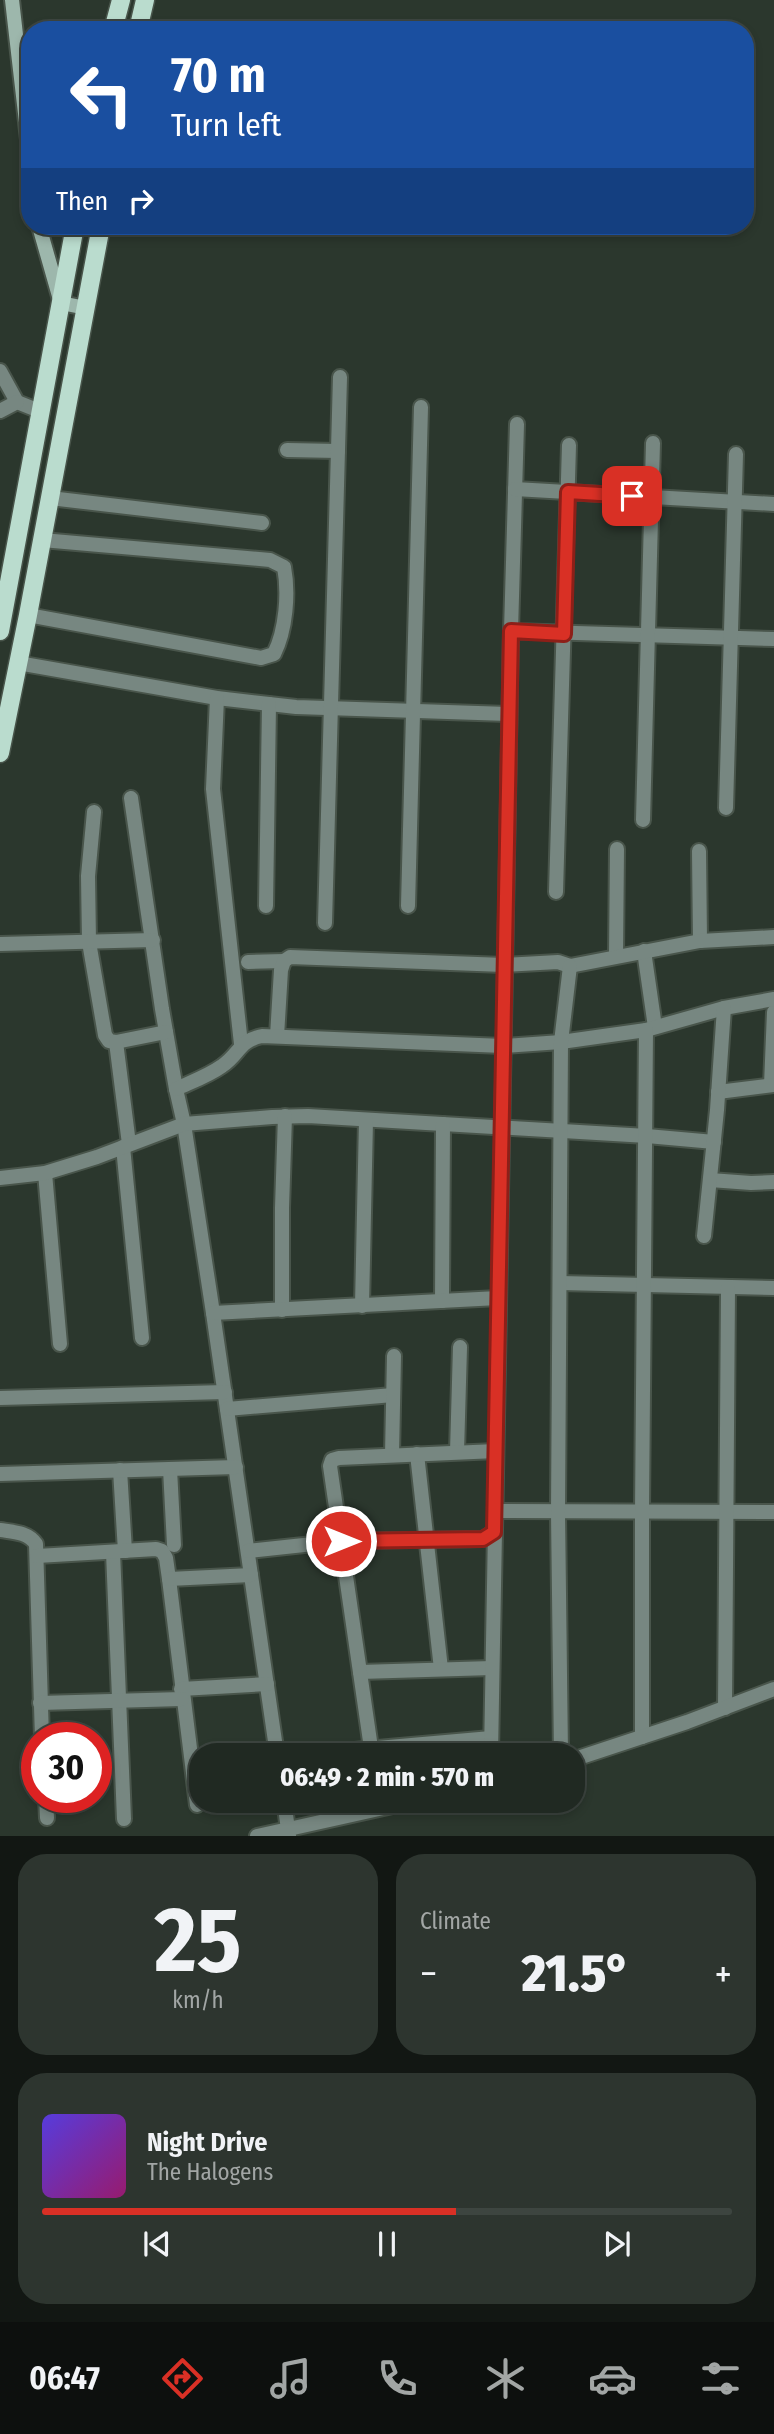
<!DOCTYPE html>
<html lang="en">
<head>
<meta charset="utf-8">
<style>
	:root { --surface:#202922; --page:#2d352f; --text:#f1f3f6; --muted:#a2a6a5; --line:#3d4540; --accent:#d93025 }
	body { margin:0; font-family:"Fira Sans Condensed",sans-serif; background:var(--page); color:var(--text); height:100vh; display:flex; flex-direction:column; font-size:26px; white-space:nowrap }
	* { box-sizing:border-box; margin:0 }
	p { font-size:23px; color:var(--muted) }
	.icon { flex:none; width:38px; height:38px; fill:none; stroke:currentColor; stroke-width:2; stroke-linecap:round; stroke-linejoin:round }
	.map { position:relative; height:1836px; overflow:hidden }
	.panel { display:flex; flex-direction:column; gap:18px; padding:18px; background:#121713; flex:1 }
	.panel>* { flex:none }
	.banner { position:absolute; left:21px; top:21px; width:733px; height:214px; border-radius:28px; box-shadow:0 4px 10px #0003,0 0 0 2px var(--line); background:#1a4fa0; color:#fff; overflow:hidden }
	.speed { position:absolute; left:21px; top:1722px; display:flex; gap:14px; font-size:35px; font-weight:700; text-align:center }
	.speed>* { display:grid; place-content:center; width:91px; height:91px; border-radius:50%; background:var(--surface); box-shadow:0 4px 10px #0003,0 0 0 2px var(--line); line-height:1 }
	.speed .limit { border:10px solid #d22; background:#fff; color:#111 }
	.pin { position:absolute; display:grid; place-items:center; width:60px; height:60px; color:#fff; margin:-30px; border-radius:14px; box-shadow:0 4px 10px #0006 }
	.me { position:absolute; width:77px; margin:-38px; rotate:90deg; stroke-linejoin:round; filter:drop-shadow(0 0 5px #0008) }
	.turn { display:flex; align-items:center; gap:24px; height:147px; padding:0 35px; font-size:32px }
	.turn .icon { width:91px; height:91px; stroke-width:2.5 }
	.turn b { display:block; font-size:49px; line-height:60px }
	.then { display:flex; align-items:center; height:66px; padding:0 35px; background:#0003; gap:14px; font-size:26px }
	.big { font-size:52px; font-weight:800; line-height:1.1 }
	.panel .tile { flex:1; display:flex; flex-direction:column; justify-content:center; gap:10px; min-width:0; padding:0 24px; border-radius:28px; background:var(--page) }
	.panel .dial { align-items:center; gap:0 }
	.dial b { font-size:91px; line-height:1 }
	.song { display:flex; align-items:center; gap:21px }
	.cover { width:84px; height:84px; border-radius:10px; background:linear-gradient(135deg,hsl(250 70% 55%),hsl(320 70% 35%)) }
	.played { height:7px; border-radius:4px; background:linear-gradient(90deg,var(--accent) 60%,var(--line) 60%) }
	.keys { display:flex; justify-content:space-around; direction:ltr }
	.heat { display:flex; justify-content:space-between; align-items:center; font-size:38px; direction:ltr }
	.panel .tiles { flex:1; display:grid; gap:18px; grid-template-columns:1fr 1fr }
	.tile:last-child { grid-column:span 2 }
	.trip { position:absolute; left:189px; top:1743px; width:396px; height:70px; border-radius:28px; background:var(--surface); box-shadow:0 4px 10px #0003,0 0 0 2px var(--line); font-weight:800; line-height:70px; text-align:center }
	.tab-bar { display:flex; height:112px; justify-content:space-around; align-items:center; background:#0d100e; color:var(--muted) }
	.tab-bar .icon { width:49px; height:49px }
	.tab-bar .selected { color:var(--accent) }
	.tab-bar b { font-size:32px; color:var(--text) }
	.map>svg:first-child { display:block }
</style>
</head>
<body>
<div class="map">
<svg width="774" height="1836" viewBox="0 0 774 1836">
	<rect width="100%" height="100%" fill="#2b372d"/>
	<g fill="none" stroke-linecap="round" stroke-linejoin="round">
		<g stroke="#49554b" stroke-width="18">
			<g id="street">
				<path d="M0 371 17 402 42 412"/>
				<path d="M0 411 17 402"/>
				<path d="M517 424 511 631 774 639"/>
				<path d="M287 450 338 451"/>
				<path d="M515 489 774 504"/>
				<path d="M50 498 262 523"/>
				<path d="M28 615 261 658 274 654C286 630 289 593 284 567L270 560 42 540"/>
				<path d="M18 663 217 698 296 707 508 714"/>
				<path d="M217 698 213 789 241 1044"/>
				<path d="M131 798 162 1009 176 1089 184 1124 213 1313 277 1755"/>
				<path d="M726 808 736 454"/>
				<path d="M94 812 88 876 89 942 105 1035 109 1041 116 1042 166 1032"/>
				<path d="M643 820 653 443"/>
				<path d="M699 851 700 941"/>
				<path d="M556 892 569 445"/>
				<path d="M266 906 269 704"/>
				<path d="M408 906 421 407"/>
				<path d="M325 923 340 377"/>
				<path d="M0 944 153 940"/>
				<path d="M644 951 655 1027"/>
				<path d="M616 956 617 849"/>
				<path d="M248 962 284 961"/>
				<path d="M277 1036 281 970 284 961 290 957 504 965 558 962 570 966 700 941 774 937"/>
				<path d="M116 1042 129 1144"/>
				<path d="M771 1085 774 1012"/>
				<path d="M176 1089C191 1082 208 1076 222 1066 240 1054 238 1041 262 1036L503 1046 561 1042 646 1030 724 1008 774 999"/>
				<path d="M718 1092 774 1085"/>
				<path d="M123 1147 142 1338"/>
				<path d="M45 1173 60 1344"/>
				<path d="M0 1178 45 1173 97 1157 184 1124 272 1117 308 1116 647 1136 714 1142"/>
				<path d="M710 1180 751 1183 774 1182"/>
				<path d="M704 1236 717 1110 724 1008"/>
				<path d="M560 1283 774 1288"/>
				<path d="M442 1301 443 1124"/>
				<path d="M362 1306 366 1120"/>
				<path d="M282 1310V1208L285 1116"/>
				<path d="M213 1313 498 1298"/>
				<path d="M0 1398 225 1392"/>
				<path d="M227 1409 393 1395"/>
				<path d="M457 1452 460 1347"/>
				<path d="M417 1454 441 1669"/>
				<path d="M392 1455 394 1356"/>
				<path d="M170 1469 174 1545"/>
				<path d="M120 1470 125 1551"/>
				<path d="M0 1474 236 1467"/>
				<path d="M495 1511 774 1512"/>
				<path d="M0 1530C13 1532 28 1532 36 1544L42 1738"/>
				<path d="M248 1551 341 1541 483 1539 494 1532"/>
				<path d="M113 1552 124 1819"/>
				<path d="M37 1556 156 1549 162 1551 166 1558 169 1579 197 1805"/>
				<path d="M169 1579 251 1575"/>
				<path d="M360 1672 492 1668"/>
				<path d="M181 1689 267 1684"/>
				<path d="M40 1703 182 1699"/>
				<path d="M725 1708 728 1288"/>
				<path d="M642 1737V1512L646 1030"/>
				<path d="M371 1748 330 1466 332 1460 339 1458 496 1451"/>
				<path d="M298 1755 491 1738"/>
				<path d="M491 1755 511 631"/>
				<path d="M561 1755 558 1513 561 1042 570 966"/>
				<path d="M572 1760 687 1722 774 1689"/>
				<path d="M46 1797 47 1818"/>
				<path d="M284 1801 289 1836"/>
				<path d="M257 1836 415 1801"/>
			</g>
		</g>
		<g stroke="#49554b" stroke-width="18">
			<g id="secondary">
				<path d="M12 0 30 157"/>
				<path d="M39 226 61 303 86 308"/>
			</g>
		</g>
		<g stroke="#49554b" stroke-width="21">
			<g id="primary">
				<path d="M113 30 121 0"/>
				<path d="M138 30 145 0"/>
				<path d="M0 631 75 226"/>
				<path d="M0 753 28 615 101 226"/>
			</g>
		</g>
		<use href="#street" stroke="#778781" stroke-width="14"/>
		<use href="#secondary" stroke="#9db7ac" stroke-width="14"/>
		<use href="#primary" stroke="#badcce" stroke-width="18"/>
	</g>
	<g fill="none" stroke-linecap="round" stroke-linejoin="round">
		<g stroke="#8d1f18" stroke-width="18">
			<path id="route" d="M341 1541 483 1539 494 1532 511 631 564 634 568 492 632 496"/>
		</g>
		<use href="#route" stroke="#d93025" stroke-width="12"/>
	</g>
</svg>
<div class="speed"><div class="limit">30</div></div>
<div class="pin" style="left:632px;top:496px;background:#d93025"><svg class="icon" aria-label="arrive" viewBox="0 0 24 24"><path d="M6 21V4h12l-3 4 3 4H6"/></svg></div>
<svg class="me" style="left:341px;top:1541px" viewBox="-20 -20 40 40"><circle r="17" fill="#d93025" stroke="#fff" stroke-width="3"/><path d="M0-11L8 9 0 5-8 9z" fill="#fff"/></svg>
<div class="trip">06:49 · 2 min · 570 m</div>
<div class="banner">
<div class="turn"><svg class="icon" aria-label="left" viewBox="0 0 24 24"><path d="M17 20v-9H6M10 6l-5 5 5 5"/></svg><div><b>70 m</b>Turn left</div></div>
<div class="then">Then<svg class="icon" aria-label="right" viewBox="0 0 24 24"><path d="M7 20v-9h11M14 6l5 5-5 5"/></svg></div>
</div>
</div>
<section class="panel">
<div class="tiles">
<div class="tile dial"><b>25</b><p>km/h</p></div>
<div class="tile"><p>Climate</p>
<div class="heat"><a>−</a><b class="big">21.5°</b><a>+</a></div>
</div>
<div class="tile">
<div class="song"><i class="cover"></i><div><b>Night Drive</b><p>The Halogens</p></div></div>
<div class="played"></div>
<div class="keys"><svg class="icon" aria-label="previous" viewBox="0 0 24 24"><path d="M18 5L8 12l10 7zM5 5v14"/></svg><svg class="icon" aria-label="pause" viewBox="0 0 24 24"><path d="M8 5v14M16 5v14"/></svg><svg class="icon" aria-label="next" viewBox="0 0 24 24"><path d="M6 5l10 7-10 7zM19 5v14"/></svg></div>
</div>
</div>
</section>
<nav class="tab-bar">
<b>06:47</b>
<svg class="icon selected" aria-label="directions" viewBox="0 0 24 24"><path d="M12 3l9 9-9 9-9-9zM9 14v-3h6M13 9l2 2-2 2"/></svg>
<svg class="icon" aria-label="music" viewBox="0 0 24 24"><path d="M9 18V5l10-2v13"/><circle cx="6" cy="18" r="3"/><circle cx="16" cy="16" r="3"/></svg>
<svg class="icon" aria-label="phone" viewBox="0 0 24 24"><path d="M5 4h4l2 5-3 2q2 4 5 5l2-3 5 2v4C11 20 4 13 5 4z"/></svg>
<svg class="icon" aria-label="climate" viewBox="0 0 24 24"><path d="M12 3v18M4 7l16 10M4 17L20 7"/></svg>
<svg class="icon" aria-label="car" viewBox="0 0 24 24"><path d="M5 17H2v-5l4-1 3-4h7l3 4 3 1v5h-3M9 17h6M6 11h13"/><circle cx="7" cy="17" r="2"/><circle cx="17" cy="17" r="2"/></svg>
<svg class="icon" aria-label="filters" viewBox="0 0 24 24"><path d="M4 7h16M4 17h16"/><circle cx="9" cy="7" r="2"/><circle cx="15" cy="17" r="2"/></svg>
</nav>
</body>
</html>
